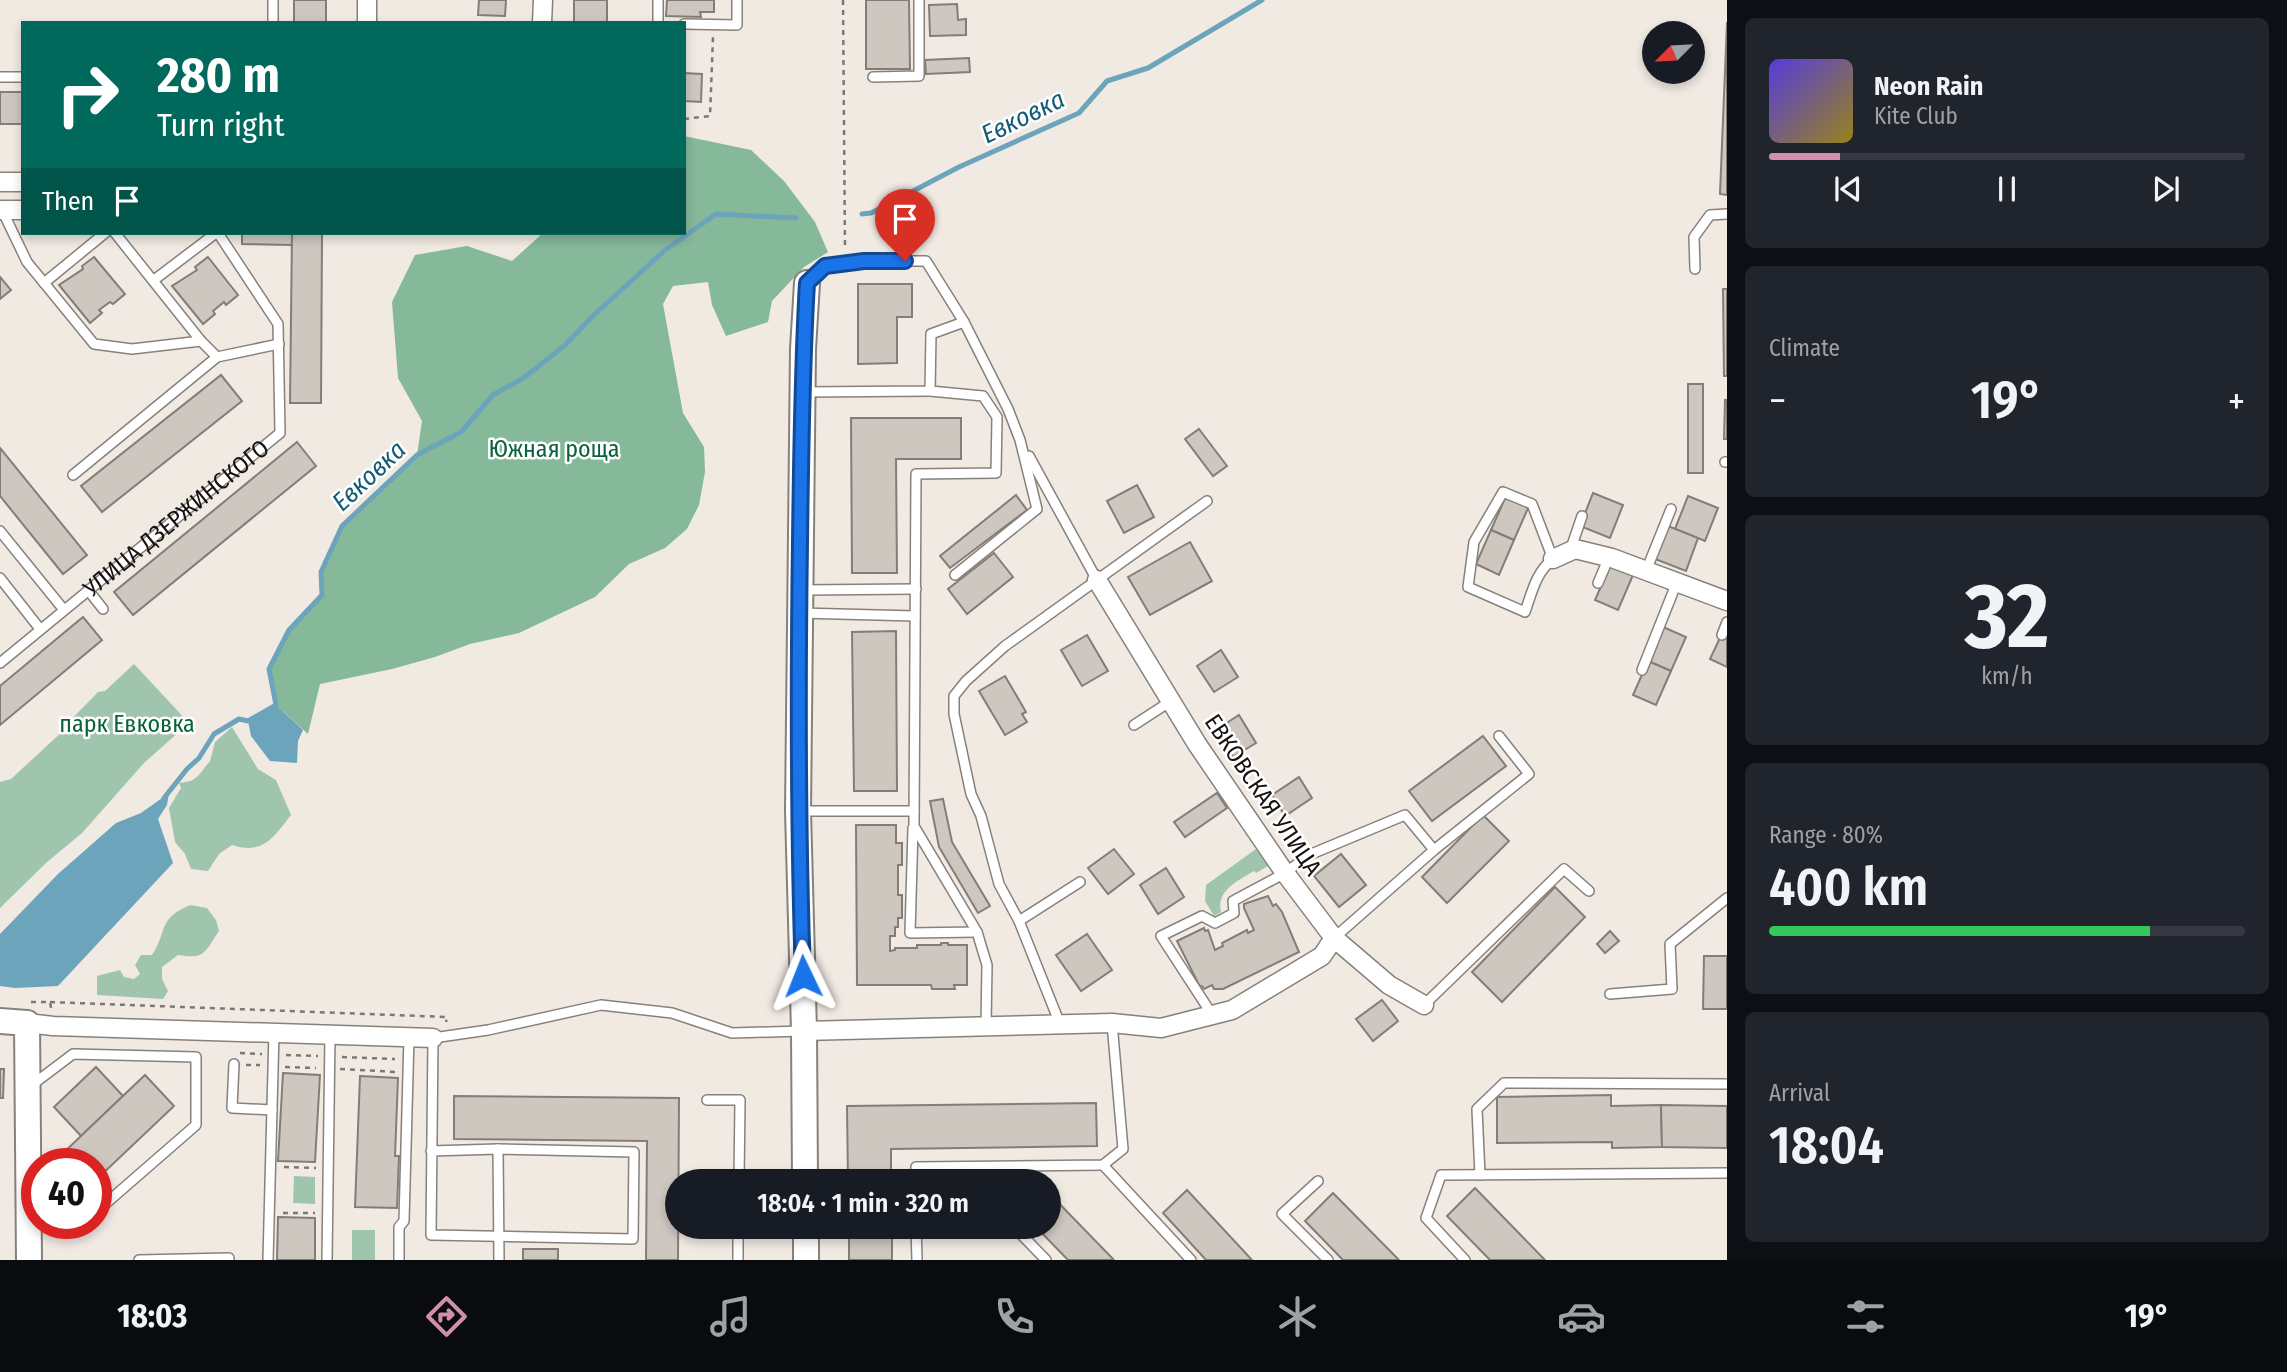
<!DOCTYPE html>
<html lang="en">
<head>
<meta charset="utf-8">
<style>
	:root { --surface:#171b24; --page:#20242c; --text:#f1f3f6; --muted:#9ea1a6; --line:#363941; --accent:#d08fac }
	body { margin:0; font-family:"Fira Sans Condensed",sans-serif; background:var(--page); color:var(--text); height:100vh; display:flex; flex-direction:column; font-size:26px; white-space:nowrap }
	* { box-sizing:border-box; margin:0 }
	p { font-size:23px; color:var(--muted) }
	.icon { flex:none; width:38px; height:38px; fill:none; stroke:currentColor; stroke-width:2; stroke-linecap:round; stroke-linejoin:round }
	.map { position:relative; flex:1; overflow:hidden }
	.panel { display:flex; flex-direction:column; gap:18px; padding:18px; background:#0d0f14; width:560px }
	.panel>* { flex:none }
	.guide { position:absolute; left:21px; top:21px; width:665px; height:214px; border-radius:0px; box-shadow:0 4px 10px #0003; background:#00695c; color:#fff; overflow:hidden }
	.needle { width:46px; rotate:246deg }
	.buttons { position:absolute; left:1642px; top:21px; display:grid; gap:14px }
	.buttons a { display:grid; place-items:center; width:63px; height:63px; border-radius:50%; background:var(--surface); box-shadow:0 4px 10px #0003; font-size:35px }
	.speed { position:absolute; left:21px; top:1148px; display:flex; gap:14px; font-size:35px; font-weight:700; text-align:center }
	.speed>* { display:grid; place-content:center; width:91px; height:91px; border-radius:50%; background:var(--surface); box-shadow:0 4px 10px #0003; line-height:1 }
	.speed .limit { border:10px solid #d22; background:#fff; color:#111 }
	.pin { position:absolute; display:grid; place-items:center; width:60px; height:60px; color:#fff; margin:-72px -30px; border-radius:50% 50% 50% 0; rotate:-45deg; box-shadow:0 0 7px #0007 }
	.pin .icon { rotate:45deg }
	.me { position:absolute; width:77px; margin:-38px; rotate:358deg; stroke-linejoin:round; filter:drop-shadow(0 0 5px #0008) }
	.turn { display:flex; align-items:center; gap:24px; height:147px; padding:0 21px; font-size:32px }
	.turn .icon { width:91px; height:91px; stroke-width:2.5 }
	.turn b { display:block; font-size:49px; line-height:60px }
	.then { display:flex; align-items:center; height:66px; padding:0 21px; background:#0003; gap:14px; font-size:26px }
	.big { font-size:52px; font-weight:600; line-height:1.1 }
	.panel .card { flex:1; display:flex; flex-direction:column; justify-content:center; gap:10px; min-width:0; padding:0 24px; border-radius:10px; background:var(--page) }
	.panel .dial { align-items:center; gap:0 }
	.dial b { font-size:91px; line-height:1 }
	.song { display:flex; align-items:center; gap:21px }
	.cover { width:84px; height:84px; border-radius:10px; background:linear-gradient(135deg,hsl(250 70% 55%),hsl(50 70% 35%)) }
	.played { height:7px; border-radius:4px; background:linear-gradient(90deg,var(--accent) 15%,var(--line) 15%) }
	.keys { display:flex; justify-content:space-around; direction:ltr }
	.heat { display:flex; justify-content:space-between; align-items:center; font-size:38px; direction:ltr }
	.charge { height:10px; border-radius:5px; background:linear-gradient(90deg,#34c759 80%,var(--line) 0) }
	.trip { position:absolute; left:665px; top:1169px; width:396px; height:70px; border-radius:35px; background:var(--surface); box-shadow:0 4px 10px #0003; font-weight:600; line-height:70px; text-align:center }
	.dock { display:flex; height:112px; justify-content:space-around; align-items:center; background:#090b0e; color:var(--muted) }
	.dock .icon { width:49px; height:49px }
	.dock .selected { color:var(--accent) }
	.dock b { font-size:32px; color:var(--text) }
	main { display:flex; flex:1; min-height:0 }
	.map>svg:first-child { display:block }
</style>
</head>
<body>
<main>
<div class="map">
<svg width="1727" height="1260" viewBox="0 0 1727 1260">
	<rect width="100%" height="100%" fill="#f1eae3"/>
	<g fill="#a0c5ae">
		<path d="M134 664 189 723 144 763 82 833 46 863 0 908V782L11 779 64 730 63 728 98 692 105 691Z"/>
		<path d="M232 727 258 769 276 780 291 815C273 838 263 855 232 845L219 854 208 871 191 869 185 854 175 842 169 808 181 788 179 783 191 781 198 776 210 761 215 742Z"/>
		<path d="M1256 849 1268 866 1256 873 1254 871C1238 881 1216 890 1221 912L1214 916 1205 901 1206 885Z"/>
		<path d="M190 905 207 908 216 920 219 931C205 951 206 960 178 955L162 967V979L168 991 163 999 97 995V976L120 970 124 977 134 979 140 974 135 965 141 955H152C169 928 157 920 190 905Z"/>
		<path d="M294 1176 315 1177V1204L293 1203Z"/>
		<rect x="352" y="1230" width="23" height="30"/>
	</g>
	<path fill="#86b89a" d="M684 136 751 150 784 181 815 222 828 252 804 267 772 301 768 322 726 336 712 305 708 282 673 286 663 304 683 413 704 447 705 472 699 505 687 529 665 548 629 564 595 597 519 633 470 644 435 657 392 669 320 684 308 734 276 705 269 669 289 630 322 595 321 572 342 526 417 455 422 421 398 378 392 302 415 255 467 246 512 261 543 233H684Z"/>
	<g fill="#6ca4bc">
		<path d="M276 705 303 730 298 741 297 763 270 761 251 736 248 721Z"/>
		<path d="M169 793 167 805 158 819 173 863 58 986 15 988 0 986V934L58 874 116 823 141 813Z"/>
	</g>
	<g fill="none" stroke-linecap="round" stroke-linejoin="round">
		<g stroke="#6ca4bc" stroke-width="5">
			<path d="M862 214 871 213 959 167 1079 113 1107 81 1148 68 1262 0"/>
			<path d="M164 798 187 769 199 758 214 734 239 719 248 721 276 705 269 669 289 630 322 595 321 572 342 526 417 455 461 432 493 395 525 377 565 345 595 314 664 251 716 214 796 218"/>
		</g>
	</g>
	<g fill="#cec7c0" stroke="#847d77" stroke-width="2">
		<rect x="294" y="0" width="32" height="23"/>
		<path d="M479 0H506L505 16 478 15Z"/>
		<rect x="574" y="0" width="33" height="22"/>
		<path d="M667 0H714V12H700L701 17 666 16Z"/>
		<path d="M866 0H909L910 69H866Z"/>
		<path d="M957 4 958 20 966 19V35L930 36 929 5Z"/>
		<path d="M1727 22V195L1720 194Z"/>
		<path d="M969 58 970 72 926 74 925 60Z"/>
		<path d="M684 73 702 74 701 102 684 101Z"/>
		<rect x="0" y="92" width="23" height="32"/>
		<path d="M242 233H292V245L242 244Z"/>
		<path d="M292 233H322L321 403H290Z"/>
		<path d="M94 257 125 294 113 304 110 302 99 310 102 313 90 323 59 285 83 269 82 266Z"/>
		<path d="M208 257 238 295 226 305 224 302 213 311 215 314 203 324 172 286 197 270 195 267Z"/>
		<path d="M0 277 11 290 0 299Z"/>
		<path d="M858 284H912V317H897V363L858 364Z"/>
		<path d="M1723 289H1727V376H1724Z"/>
		<path d="M221 375 242 401 102 512 81 486Z"/>
		<rect x="1688" y="384" width="15" height="89"/>
		<path d="M1725 400H1727V439H1724Z"/>
		<path d="M851 418H961V459H896L897 573H852Z"/>
		<path d="M1199 429 1227 466 1213 476 1185 439Z"/>
		<path d="M297 442 316 466 133 615 114 592Z"/>
		<path d="M0 448 87 555 63 574 0 496Z"/>
		<path d="M1137 485 1154 517 1124 533 1107 501Z"/>
		<path d="M1593 493 1623 505 1610 538 1580 526Z"/>
		<path d="M1016 495 1027 510 950 568 940 556Z"/>
		<path d="M1506 496 1529 506 1514 540 1491 530Z"/>
		<path d="M1688 496 1718 508 1705 541 1675 529Z"/>
		<path d="M1668 526 1698 538 1686 571 1655 559Z"/>
		<path d="M1491 530 1514 540 1499 575 1476 564Z"/>
		<path d="M1190 542 1212 581 1150 615 1128 577Z"/>
		<path d="M994 553 1013 577 967 614 948 589Z"/>
		<path d="M1610 566 1633 575 1618 610 1595 600Z"/>
		<path d="M83 617 102 640 0 725V686Z"/>
		<path d="M1726 625H1727V667L1710 659Z"/>
		<path d="M1663 627 1686 637 1671 671 1648 661Z"/>
		<path d="M896 631 897 791H854L852 632Z"/>
		<path d="M1087 635 1108 671 1082 686 1061 650Z"/>
		<path d="M1221 650 1238 677 1214 692 1197 666Z"/>
		<path d="M1648 661 1671 671 1656 705 1633 695Z"/>
		<path d="M1005 676 1026 712 1022 714 1027 722 1005 735 979 691Z"/>
		<path d="M1239 715 1256 743 1233 757 1216 730Z"/>
		<path d="M1483 736 1506 766 1432 821 1409 791Z"/>
		<path d="M1299 777 1312 798 1285 816 1272 795Z"/>
		<path d="M1217 793 1227 808 1185 837 1174 822Z"/>
		<path d="M943 799 952 842 990 906 978 913 939 847 930 801Z"/>
		<path d="M1483 815 1509 841 1447 903 1422 877Z"/>
		<path d="M856 825H896V843H902V865H898V895H902V918H898V927H895V936H890V951L895 950V948H917V945H941V943H948V945H967V985H954L955 989H932L931 985H857Z"/>
		<path d="M1114 849 1134 874 1108 894 1088 868Z"/>
		<path d="M1341 854 1366 885 1339 907 1314 876Z"/>
		<path d="M1166 868 1184 897 1158 914 1140 885Z"/>
		<path d="M1555 887 1585 917 1502 1002 1472 972Z"/>
		<path d="M1268 896 1273 906 1276 904 1282 912 1299 952 1223 989H1214L1212 985 1204 989 1202 986 1200 987 1177 941 1204 928 1205 931 1208 930 1215 950 1223 946 1222 943 1247 930 1248 933 1254 930 1244 908V904Z"/>
		<path d="M1610 931 1619 941 1605 953 1597 944Z"/>
		<path d="M1087 934 1112 970 1081 991 1056 955Z"/>
		<path d="M1704 956H1727V1009H1703Z"/>
		<path d="M1382 1000 1398 1021 1373 1041 1356 1019Z"/>
		<path d="M96 1067 123 1096 81 1136 54 1107Z"/>
		<path d="M0 1069H4L3 1098H0Z"/>
		<path d="M283 1073 320 1075 315 1162 278 1161Z"/>
		<path d="M145 1075 174 1106 96 1180V1164H69L61 1155Z"/>
		<path d="M360 1076 398 1078 395 1156H399L397 1208 355 1207Z"/>
		<path d="M1611 1095V1106L1661 1105 1662 1147 1612 1148V1142L1497 1143V1097Z"/>
		<path d="M454 1096 679 1098 678 1260H646L647 1141 454 1139Z"/>
		<path d="M1096 1103 1097 1146 891 1149V1181H848L847 1106Z"/>
		<path d="M1661 1105 1727 1106V1148L1662 1147Z"/>
		<path d="M1475 1188 1545 1260H1490L1447 1216Z"/>
		<path d="M1187 1190 1252 1260H1206L1163 1213Z"/>
		<path d="M1048 1192 1114 1260H1068L1036 1227H1048Z"/>
		<path d="M1333 1193 1399 1260H1343L1305 1221Z"/>
		<path d="M278 1217 315 1218V1260H277Z"/>
		<rect x="849" y="1227" width="43" height="33"/>
		<rect x="523" y="1249" width="35" height="11"/>
	</g>
	<g fill="none" stroke-linecap="round" stroke-linejoin="round">
		<g stroke="#87817b" stroke-width="12">
			<g id="lane">
				<path d="M273 23V0"/>
				<path d="M658 23V0"/>
				<path d="M684 24 737 25V0"/>
				<path d="M0 77H23"/>
				<path d="M873 77 919 76V0"/>
				<path d="M2 210 27 262 94 344 132 349 201 341"/>
				<path d="M115 233 201 341 217 357"/>
				<path d="M1695 269 1694 237 1710 215 1727 214"/>
				<path d="M154 280 216 233"/>
				<path d="M44 283 105 233"/>
				<path d="M930 391 983 396 997 417 996 473 916 474 914 826 977 932 987 965 986 1026"/>
				<path d="M804 392 930 391 931 334 964 322 926 261H864L826 266 808 282"/>
				<path d="M1029 456 1097 580"/>
				<path d="M1725 462H1727"/>
				<path d="M73 475 217 357 279 344"/>
				<path d="M1503 492 1532 504 1553 559C1536 572 1532 592 1525 612L1468 587 1474 542Z"/>
				<path d="M0 531 64 610"/>
				<path d="M1570 551 1582 516"/>
				<path d="M1646 571 1671 509"/>
				<path d="M955 575 1037 509 1020 440 1008 409 964 322"/>
				<path d="M0 578 40 629"/>
				<path d="M1598 583 1609 557"/>
				<path d="M88 590 103 609"/>
				<path d="M802 590 916 589"/>
				<path d="M800 613 915 616"/>
				<path d="M1722 635 1727 622"/>
				<path id="s1" d="M0 663 280 433 278 324 218 233"/>
				<path d="M1642 670 1677 582"/>
				<path d="M1134 725 1171 701"/>
				<path d="M800 811H914"/>
				<path d="M913 828 910 933 977 932"/>
				<path d="M1434 850 1529 774 1499 736"/>
				<path d="M1019 921 999 884 981 816 971 794 954 714V696L966 681 1005 646 1207 501"/>
				<path d="M1610 994 1672 989 1670 944 1727 898"/>
				<path d="M1424 1005 1564 869 1589 891"/>
				<path d="M1213 1016 1161 936 1202 916 1215 923 1234 913 1233 901 1285 873 1309 855 1405 815 1434 850 1334 938"/>
				<path d="M1060 1024 1019 921 1080 882"/>
				<path d="M234 1064 232 1108 272 1110"/>
				<path d="M32 1085 73 1054 196 1057V1125L96 1212"/>
				<path d="M707 1100H740L739 1181"/>
				<path d="M498 1149 499 1260"/>
				<path d="M431 1151 498 1149 634 1152 633 1239 431 1235 433 1038 488 1030 601 1005 672 1013 732 1033 802 1031"/>
				<path d="M1103 1165 1191 1260"/>
				<path d="M1480 1175 1477 1109 1504 1083 1727 1084"/>
				<path d="M916 1181V1167L1103 1165 1123 1149 1112 1023"/>
				<path d="M1318 1181 1282 1214 1328 1260"/>
				<path d="M916 1227 917 1260"/>
				<path d="M1014 1227 1046 1260"/>
				<path d="M139 1260 229 1258V1260"/>
				<path d="M268 1260 274 1032"/>
				<path d="M327 1260 330 1035"/>
				<path d="M399 1260V1227L404 1221 409 1037"/>
				<path d="M738 1260V1227"/>
				<path d="M1465 1260 1426 1218 1441 1175 1727 1173"/>
			</g>
		</g>
		<g stroke="#87817b" stroke-width="21">
			<g id="street">
				<path d="M367 23V0"/>
				<path d="M542 23 543 0"/>
				<path d="M0 182H23"/>
				<path d="M0 210H23"/>
				<path d="M1553 559 1575 549 1612 558 1727 601"/>
				<path d="M1097 580 1197 744 1285 873 1334 938 1389 985 1424 1005"/>
				<path d="M27 1023 53 1026 433 1038"/>
				<path d="M804 1031 1112 1023 1161 1028 1232 1010 1322 956 1334 938"/>
			</g>
		</g>
		<g stroke="#87817b" stroke-width="28">
			<g id="secondary">
				<path d="M0 1021 27 1023 29 1260"/>
				<path d="M805 1181 804 1031 798 811 803 349 807 283"/>
				<path d="M806 1227V1260"/>
			</g>
		</g>
		<g stroke="#7d7873" stroke-width="2.5" stroke-dasharray="5 5" stroke-linecap="butt">
			<path d="M843 0 845 250"/>
			<path d="M684 119 710 116 713 37"/>
			<path d="M31 1002H50L51 1008"/>
			<path d="M50 1002 447 1017 446 1022"/>
			<path d="M240 1053 262 1054"/>
			<path d="M286 1055 318 1056"/>
			<path d="M342 1057 395 1059"/>
			<path d="M246 1065H260"/>
			<path d="M285 1067 316 1068"/>
			<path d="M340 1069 397 1072"/>
			<path d="M284 1167 316 1168"/>
			<path d="M283 1213H315"/>
		</g>
		<use href="#lane" stroke="#fff" stroke-width="9"/>
		<use href="#street" stroke="#fff" stroke-width="18"/>
		<use href="#secondary" stroke="#fff" stroke-width="24"/>
	</g>
	<g fill="none" stroke-linecap="round" stroke-linejoin="round">
		<g stroke="#114b97" stroke-width="18">
			<path id="route" d="M803 976C798 831 798 687 800 542 801 456 802 369 807 283L825 266 864 261H905"/>
		</g>
		<use href="#route" stroke="#1a73e8" stroke-width="12"/>
	</g>
	<g text-anchor="middle" dominant-baseline="central" stroke-width="5" stroke-linejoin="round" paint-order="stroke">
		<g font-size="24" fill="#0c623c" stroke="#fff">
			<text x="554" y="449">Южная роща</text>
			<text x="127" y="724">парк Евковка</text>
		</g>
		<g font-size="24" fill="#151210" stroke="#fff">
			<text stroke="none"><textPath href="#s1" startOffset="228">УЛИЦА ДЗЕРЖИНСКОГО</textPath></text>
			<text transform="translate(1263 795) rotate(56)">ЕВКОВСКАЯ УЛИЦА</text>
		</g>
		<g font-size="26" font-style="italic" fill="#135b75" stroke="#fff">
			<text transform="translate(1023 117) rotate(-26)">Евковка</text>
			<text transform="translate(369 476) rotate(-43)">Евковка</text>
		</g>
	</g>
</svg>
<div class="buttons">
<a><svg class="needle" viewBox="-14 -14 28 28"><path d="M0-13l5 13h-10z" fill="#e53935"/><path d="M0 13l5-13h-10z" fill="#9ea1a6"/></svg></a>
</div>
<div class="speed"><div class="limit">40</div></div>
<div class="pin" style="left:905px;top:261px;background:#d93025"><svg class="icon" aria-label="arrive" viewBox="0 0 24 24"><path d="M6 21V4h12l-3 4 3 4H6"/></svg></div>
<svg class="me" style="left:803px;top:976px" viewBox="-20 -20 40 40"><path d="M0-17L14 15 0 8-14 15z" fill="#1a73e8" stroke="#fff" stroke-width="4"/></svg>
<div class="trip">18:04 · 1 min · 320 m</div>
<div class="guide">
<div class="turn"><svg class="icon" aria-label="right" viewBox="0 0 24 24"><path d="M7 20v-9h11M14 6l5 5-5 5"/></svg><div><b>280 m</b>Turn right</div></div>
<div class="then">Then<svg class="icon" aria-label="arrive" viewBox="0 0 24 24"><path d="M6 21V4h12l-3 4 3 4H6"/></svg></div>
</div>
</div>
<section class="panel">
<div class="card">
<div class="song"><i class="cover"></i><div><b>Neon Rain</b><p>Kite Club</p></div></div>
<div class="played"></div>
<div class="keys"><svg class="icon" aria-label="previous" viewBox="0 0 24 24"><path d="M18 5L8 12l10 7zM5 5v14"/></svg><svg class="icon" aria-label="pause" viewBox="0 0 24 24"><path d="M8 5v14M16 5v14"/></svg><svg class="icon" aria-label="next" viewBox="0 0 24 24"><path d="M6 5l10 7-10 7zM19 5v14"/></svg></div>
</div>
<div class="card"><p>Climate</p>
<div class="heat"><a>−</a><b class="big">19°</b><a>+</a></div>
</div>
<div class="card dial"><b>32</b><p>km/h</p></div>
<div class="card"><p>Range · 80%</p><b class="big">400 km</b><div class="charge"></div></div>
<div class="card"><p>Arrival</p><b class="big">18:04</b></div>
</section>
</main>
<nav class="dock">
<b>18:03</b>
<svg class="icon selected" aria-label="directions" viewBox="0 0 24 24"><path d="M12 3l9 9-9 9-9-9zM9 14v-3h6M13 9l2 2-2 2"/></svg>
<svg class="icon" aria-label="music" viewBox="0 0 24 24"><path d="M9 18V5l10-2v13"/><circle cx="6" cy="18" r="3"/><circle cx="16" cy="16" r="3"/></svg>
<svg class="icon" aria-label="phone" viewBox="0 0 24 24"><path d="M5 4h4l2 5-3 2q2 4 5 5l2-3 5 2v4C11 20 4 13 5 4z"/></svg>
<svg class="icon" aria-label="climate" viewBox="0 0 24 24"><path d="M12 3v18M4 7l16 10M4 17L20 7"/></svg>
<svg class="icon" aria-label="car" viewBox="0 0 24 24"><path d="M5 17H2v-5l4-1 3-4h7l3 4 3 1v5h-3M9 17h6M6 11h13"/><circle cx="7" cy="17" r="2"/><circle cx="17" cy="17" r="2"/></svg>
<svg class="icon" aria-label="filters" viewBox="0 0 24 24"><path d="M4 7h16M4 17h16"/><circle cx="9" cy="7" r="2"/><circle cx="15" cy="17" r="2"/></svg>
<b>19°</b>
</nav>
</body>
</html>
